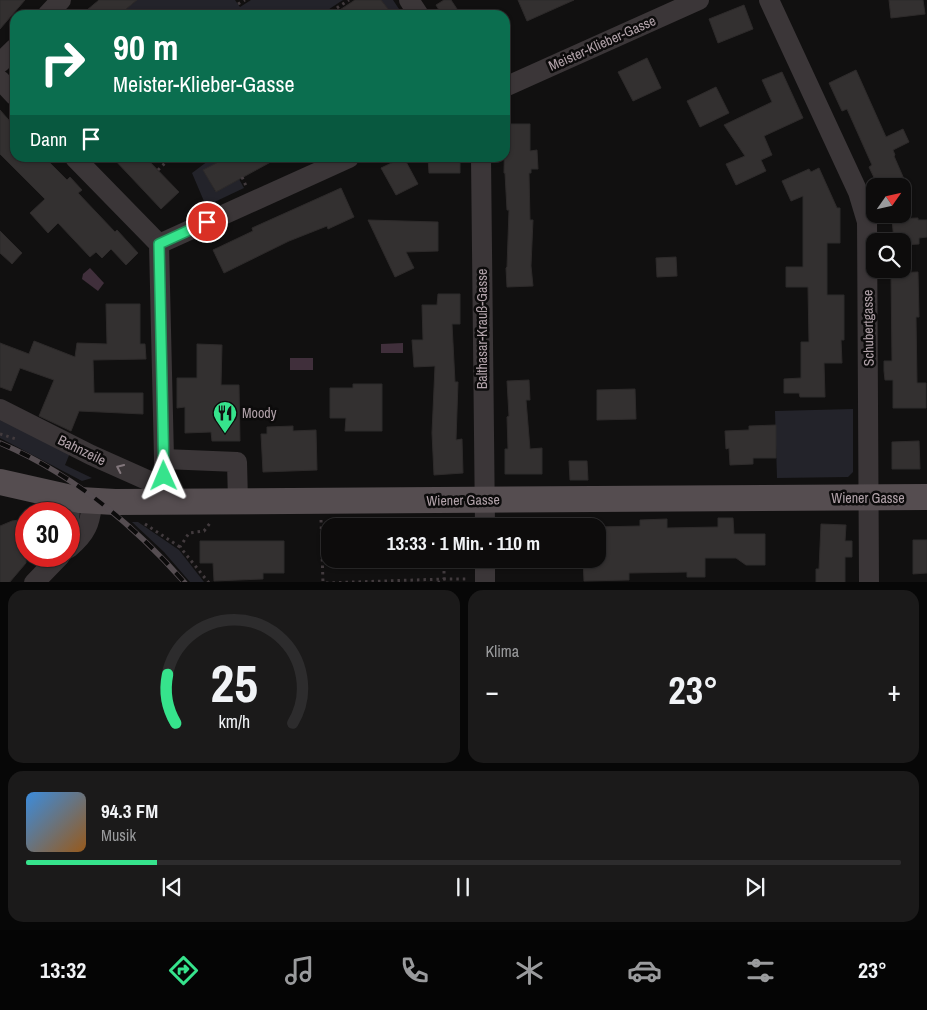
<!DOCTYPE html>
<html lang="de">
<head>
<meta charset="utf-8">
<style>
	:root { --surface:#0d0c0c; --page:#1b1a1a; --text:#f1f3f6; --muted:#9a9b9d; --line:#2d2c2d; --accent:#36e38c }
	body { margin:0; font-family:"Archivo Narrow",sans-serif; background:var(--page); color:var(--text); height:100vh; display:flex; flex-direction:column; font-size:19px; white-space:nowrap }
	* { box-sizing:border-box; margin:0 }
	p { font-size:16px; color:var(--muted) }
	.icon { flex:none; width:28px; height:28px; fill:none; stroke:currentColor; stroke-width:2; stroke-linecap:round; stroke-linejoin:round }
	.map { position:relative; height:582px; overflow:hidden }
	.details { display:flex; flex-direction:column; gap:8px; padding:8px; background:#070707; flex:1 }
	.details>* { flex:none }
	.hud { position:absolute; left:10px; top:10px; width:500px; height:152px; border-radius:15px; box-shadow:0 1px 4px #0004,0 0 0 1px var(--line); background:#0b6e4f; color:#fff; overflow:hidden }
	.needle { width:32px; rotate:56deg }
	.buttons { position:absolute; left:866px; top:178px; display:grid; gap:10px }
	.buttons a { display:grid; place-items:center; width:45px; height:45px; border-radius:10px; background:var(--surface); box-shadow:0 1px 4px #0004,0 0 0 1px var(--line); font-size:25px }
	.speed { position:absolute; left:15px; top:502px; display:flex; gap:10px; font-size:25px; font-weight:700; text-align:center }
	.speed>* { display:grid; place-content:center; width:65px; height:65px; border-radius:50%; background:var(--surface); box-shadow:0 1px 4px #0004,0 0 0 1px var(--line); line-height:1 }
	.speed .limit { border:8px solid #d22; background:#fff; color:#111 }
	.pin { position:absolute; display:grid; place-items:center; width:42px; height:42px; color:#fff; margin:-21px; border:2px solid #fff; border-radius:50%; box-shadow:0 1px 5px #0007 }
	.me { position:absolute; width:55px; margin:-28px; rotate:359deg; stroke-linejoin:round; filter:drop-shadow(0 0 4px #0008) }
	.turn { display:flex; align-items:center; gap:18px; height:105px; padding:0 20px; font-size:22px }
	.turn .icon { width:65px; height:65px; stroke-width:2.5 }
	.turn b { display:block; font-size:35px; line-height:42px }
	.then { display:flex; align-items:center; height:48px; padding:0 20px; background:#0003; gap:10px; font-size:19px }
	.big { font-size:38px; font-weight:700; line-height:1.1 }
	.details .card { flex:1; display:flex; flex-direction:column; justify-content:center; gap:8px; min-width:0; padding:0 18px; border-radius:15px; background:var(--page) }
	.details .dial { align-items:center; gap:0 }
	.dial svg { height:130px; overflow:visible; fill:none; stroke:var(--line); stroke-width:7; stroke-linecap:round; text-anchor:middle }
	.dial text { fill:var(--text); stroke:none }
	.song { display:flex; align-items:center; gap:15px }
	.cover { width:60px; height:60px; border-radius:8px; background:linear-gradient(135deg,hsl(210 70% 55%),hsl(30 70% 35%)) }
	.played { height:5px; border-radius:2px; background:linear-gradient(90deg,var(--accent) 15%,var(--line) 15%) }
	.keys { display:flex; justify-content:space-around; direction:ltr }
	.heat { display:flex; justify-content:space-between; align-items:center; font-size:28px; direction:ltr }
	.details .tiles { flex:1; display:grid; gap:8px; grid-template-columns:1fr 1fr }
	.card:last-child { grid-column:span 2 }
	.trip { position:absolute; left:321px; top:518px; width:285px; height:50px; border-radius:15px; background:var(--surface); box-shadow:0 1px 4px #0004,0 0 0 1px var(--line); font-weight:700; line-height:50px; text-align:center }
	.dock { display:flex; height:80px; justify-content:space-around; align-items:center; background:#050505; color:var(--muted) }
	.dock .icon { width:35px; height:35px }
	.dock .selected { color:var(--accent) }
	.dock b { font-size:22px; color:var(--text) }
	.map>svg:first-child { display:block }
</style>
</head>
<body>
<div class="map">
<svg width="927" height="583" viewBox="0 0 927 583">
	<rect width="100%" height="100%" fill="#111010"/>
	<g fill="#23232a">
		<path d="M137 0H235L240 7 251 0H343L320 15H119Z"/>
		<path d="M381 0H393L403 15H379L387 9Z"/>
		<path d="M212 158H226L204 170 215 191 239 179 244 188 206 206 192 173Z"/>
		<path d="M853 409V472L848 477 777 478 775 411Z"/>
		<path d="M0 420 70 453 65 465 92 478 82 481 0 438Z"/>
		<path d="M132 522H138L179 550 204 582H190L164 552Z"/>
	</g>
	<g fill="#402f3b">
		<path d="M90 268 104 283 98 291 82 279 83 274Z"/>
		<path d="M403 343V353H381V344Z"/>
		<rect x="290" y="358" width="23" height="12"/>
	</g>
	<g fill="#333030" stroke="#2d2a2a">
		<path d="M0 0H25L0 29Z"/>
		<path d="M99 0H137L119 15H81Z"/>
		<path d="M355 0H381L388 9 379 15H332Z"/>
		<path d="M444 0H451L461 15H442L436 5Z"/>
		<path d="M518 0H574L527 21Z"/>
		<path d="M889 0H923L925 14 891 18Z"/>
		<path d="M744 5 753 29 718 43 709 19Z"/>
		<path d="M647 58 661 88 633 101 618 72Z"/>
		<path d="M856 70 886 137 903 129 909 142 893 150 895 155 894 156 907 186H878L869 167 872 165 847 109 842 111 829 83Z"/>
		<path d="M782 72 803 118 764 136 772 155 761 160 766 171 736 185 726 164 745 156 724 125 772 102 762 80Z"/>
		<path d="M716 87 729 113 700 127 687 101Z"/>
		<path d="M0 110 15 127V158H45L67 180 70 177 82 190 78 193 115 232 117 230 138 253 126 265 111 249 102 258 96 252 90 257 58 223 48 233 30 213 45 199 0 154Z"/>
		<path d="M505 124H530V151L537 150 538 169H531V173H529L530 220H533L531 266 533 286 507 287 506 268 507 267 509 210H507L505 173H504Z"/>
		<path d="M113 158H146L179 192 161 209Z"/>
		<path d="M226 158H278L216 192 203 170Z"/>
		<path d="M402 158H404L418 184 396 195 381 168Z"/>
		<path d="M428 158H460V173H429Z"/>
		<path d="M819 168 837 208H840V243H827V295H844V340H841L842 363H824L825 397H800L799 393H784V379L801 378V342H809L808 287H786V267H803V196L791 201 782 181 809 169 811 172Z"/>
		<path d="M341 188 354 217 328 229 327 226 289 241 224 273 213 250 253 231 252 228Z"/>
		<path d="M918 218V220H927V237L919 238V244L902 245V241H894L892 219Z"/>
		<path d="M368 220 438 222V251L406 252 414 268 395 277Z"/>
		<path d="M0 231 22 253 12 264 0 253Z"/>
		<path d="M676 257 677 276 657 277 656 258Z"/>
		<path d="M918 272 919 317H916L917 383H926V408H893V380H885L884 371V361H892L891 273Z"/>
		<path d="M438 294H460V324H452L455 382H458L456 440 462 439 463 473 434 475 432 433 435 366 414 367 412 340H423L422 305H437Z"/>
		<path d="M106 304H140V344H145L146 359 93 360 94 393H143V414L79 411 71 431 39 416 54 380 20 368 11 391 0 387V343L29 354 34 341 75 357 77 343 107 344Z"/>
		<path d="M197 344 222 345 221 385H239L240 441H212L211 432 185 433V407L177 408V378H197Z"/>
		<path d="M529 380 530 400H526L530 449 542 448V474H505V449H508L507 417 509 416 507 381Z"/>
		<path d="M353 384H382V431H345L346 418H330V388H353Z"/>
		<path d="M635 389 636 419 597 420V390Z"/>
		<path d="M776 425V458H753V464L730 465 729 448 726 449 725 431 749 430V426Z"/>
		<path d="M293 426V431L316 430 317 470 263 472 261 434H267V427Z"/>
		<path d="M919 441 920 469H892V442Z"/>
		<path d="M569 461H587L588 480H570Z"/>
		<path d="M718 518H733L734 534H765V565H746L736 558H705V577H687V572L629 573V580L584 581 583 559H598V527L640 526V520L667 519V528L718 527Z"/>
		<path d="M26 519V563L9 583H0V526L12 521Z"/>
		<path d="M821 524 846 525 845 541H852V557H845V583H816V569H819Z"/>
		<path d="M913 540H927V573L913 574Z"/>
		<path d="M200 541H284V573H263V579L214 581 213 563H200Z"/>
	</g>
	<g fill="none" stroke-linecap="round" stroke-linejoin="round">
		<g stroke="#423b3e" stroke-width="3" stroke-dasharray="2.5 4" stroke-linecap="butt">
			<path d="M238 4 245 0"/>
			<path d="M326 15 349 0"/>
			<path d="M158 170 166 162"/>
			<path d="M242 177 246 186"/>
			<path d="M0 434 16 439"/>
			<path d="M321 520 323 583"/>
			<path d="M145 524 180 547"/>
			<path d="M209 583 180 547 189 533 204 531 210 523"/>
			<path d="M326 583 444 579V563"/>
			<path d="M438 583 444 579H467"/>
		</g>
		<g stroke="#3b3638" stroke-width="20">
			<path d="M409 0 419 15"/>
			<path d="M769 0 858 192 867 222 869 583"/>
			<path d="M47 15 61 0"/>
			<path d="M0 63 15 48"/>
			<path d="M0 80 15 96"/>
			<path d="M505 87 699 0"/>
			<path d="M75 158 159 244 165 501"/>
			<path d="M481 158 485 526"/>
			<path d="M159 244 349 158"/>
			<path d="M0 409 91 455 165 488"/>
			<path d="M164 459 237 462 238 501"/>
			<path d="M69 521 71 498"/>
			<path d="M69 548C86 534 91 523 92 501"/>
			<path d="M485 559V583"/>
			<path d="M34 583 60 556"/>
		</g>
		<path stroke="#554d50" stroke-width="26" d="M0 482 80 500 115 502 927 497"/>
		<g stroke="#554d51" stroke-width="5.5">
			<path id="rail" d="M0 443C73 474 133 524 185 583"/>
		</g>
		<use href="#rail" stroke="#0c0b0b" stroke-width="4" stroke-dasharray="11" stroke-linecap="butt"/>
	</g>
	<defs><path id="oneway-chevron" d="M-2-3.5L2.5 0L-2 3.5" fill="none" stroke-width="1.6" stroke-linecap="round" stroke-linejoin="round" transform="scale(1.25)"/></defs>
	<use stroke="#82777c" href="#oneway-chevron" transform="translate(120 468) rotate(-155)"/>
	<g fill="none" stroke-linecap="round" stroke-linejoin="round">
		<g stroke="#23945b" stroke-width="12">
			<path id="route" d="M164 476 159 244 207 222"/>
		</g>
		<use href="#route" stroke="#36e38c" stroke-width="9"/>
	</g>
	<defs>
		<g id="restaurant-pin" transform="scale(1.25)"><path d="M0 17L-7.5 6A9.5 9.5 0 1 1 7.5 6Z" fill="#36e38c" stroke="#0c0b0b"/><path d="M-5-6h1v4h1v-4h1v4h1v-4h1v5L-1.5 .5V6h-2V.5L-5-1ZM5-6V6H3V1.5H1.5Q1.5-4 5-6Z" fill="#111"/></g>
	</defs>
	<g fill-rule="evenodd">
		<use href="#restaurant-pin" x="225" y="413"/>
	</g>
	<g text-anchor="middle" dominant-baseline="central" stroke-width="5" stroke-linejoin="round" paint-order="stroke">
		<g font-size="14" fill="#b1a2a9" stroke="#0c0b0b">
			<text transform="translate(602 43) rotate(-24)">Meister-Klieber-Gasse</text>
			<text transform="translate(868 328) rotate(-91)">Schubertgasse</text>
			<text transform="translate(482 329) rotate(-90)">Balthasar-Krauß-Gasse</text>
			<text transform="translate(82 450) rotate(26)">Bahnzeile</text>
			<text x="868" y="498">Wiener Gasse</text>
			<text transform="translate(463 500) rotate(-1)">Wiener Gasse</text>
		</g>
		<g font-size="14" fill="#b1a2a9" stroke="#0c0b0b" text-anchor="start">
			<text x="242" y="413">Moody</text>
		</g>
	</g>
</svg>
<div class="buttons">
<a><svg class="needle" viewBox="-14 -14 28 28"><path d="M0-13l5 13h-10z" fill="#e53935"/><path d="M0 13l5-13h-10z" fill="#9a9b9d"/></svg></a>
<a><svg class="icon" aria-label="search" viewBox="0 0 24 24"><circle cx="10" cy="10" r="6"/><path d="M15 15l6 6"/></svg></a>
</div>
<div class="speed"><div class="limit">30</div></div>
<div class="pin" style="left:207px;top:222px;background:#d93025"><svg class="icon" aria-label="arrive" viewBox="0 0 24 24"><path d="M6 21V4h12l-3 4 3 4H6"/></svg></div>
<svg class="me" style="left:164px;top:476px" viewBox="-20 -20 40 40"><path d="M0-17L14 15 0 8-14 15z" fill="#36e38c" stroke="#fff" stroke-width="4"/></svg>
<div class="trip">13:33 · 1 Min. · 110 m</div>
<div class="hud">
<div class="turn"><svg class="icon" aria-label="right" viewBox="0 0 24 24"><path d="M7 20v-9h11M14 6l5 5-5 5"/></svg><div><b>90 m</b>Meister-Klieber-Gasse</div></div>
<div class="then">Dann<svg class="icon" aria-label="arrive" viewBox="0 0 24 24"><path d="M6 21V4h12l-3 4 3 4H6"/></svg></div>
</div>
</div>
<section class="details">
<div class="tiles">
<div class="card dial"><svg viewBox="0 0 100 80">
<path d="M14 69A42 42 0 1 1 86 69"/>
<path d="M14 69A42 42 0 0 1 9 39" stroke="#36e38c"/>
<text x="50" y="56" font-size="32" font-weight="700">25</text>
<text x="50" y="72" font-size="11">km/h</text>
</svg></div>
<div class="card"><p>Klima</p>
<div class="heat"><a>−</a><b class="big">23°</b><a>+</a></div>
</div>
<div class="card">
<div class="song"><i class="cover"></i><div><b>94.3 FM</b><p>Musik</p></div></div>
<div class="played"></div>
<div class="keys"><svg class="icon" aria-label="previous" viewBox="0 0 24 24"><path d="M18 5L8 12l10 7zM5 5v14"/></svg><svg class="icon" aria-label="pause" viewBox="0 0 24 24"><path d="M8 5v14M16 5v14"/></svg><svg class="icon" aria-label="next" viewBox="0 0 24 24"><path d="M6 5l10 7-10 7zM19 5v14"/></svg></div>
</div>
</div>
</section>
<nav class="dock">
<b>13:32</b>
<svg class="icon selected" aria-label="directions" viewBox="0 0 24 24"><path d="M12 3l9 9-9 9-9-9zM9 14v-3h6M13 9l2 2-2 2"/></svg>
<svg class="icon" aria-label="music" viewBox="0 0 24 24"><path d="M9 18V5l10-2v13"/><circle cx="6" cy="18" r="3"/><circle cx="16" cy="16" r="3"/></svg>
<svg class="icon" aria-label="phone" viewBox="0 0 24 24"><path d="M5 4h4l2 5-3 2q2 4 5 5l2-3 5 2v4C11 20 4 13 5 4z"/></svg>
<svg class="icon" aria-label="climate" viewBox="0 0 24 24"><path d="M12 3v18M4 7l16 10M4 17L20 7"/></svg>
<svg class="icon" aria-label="car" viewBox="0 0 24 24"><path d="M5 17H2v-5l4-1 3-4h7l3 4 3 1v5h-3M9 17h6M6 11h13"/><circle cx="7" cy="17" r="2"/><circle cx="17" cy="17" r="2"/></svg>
<svg class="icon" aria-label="filters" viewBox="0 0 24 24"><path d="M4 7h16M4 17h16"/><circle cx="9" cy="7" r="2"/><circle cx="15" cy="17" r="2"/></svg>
<b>23°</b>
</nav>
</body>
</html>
